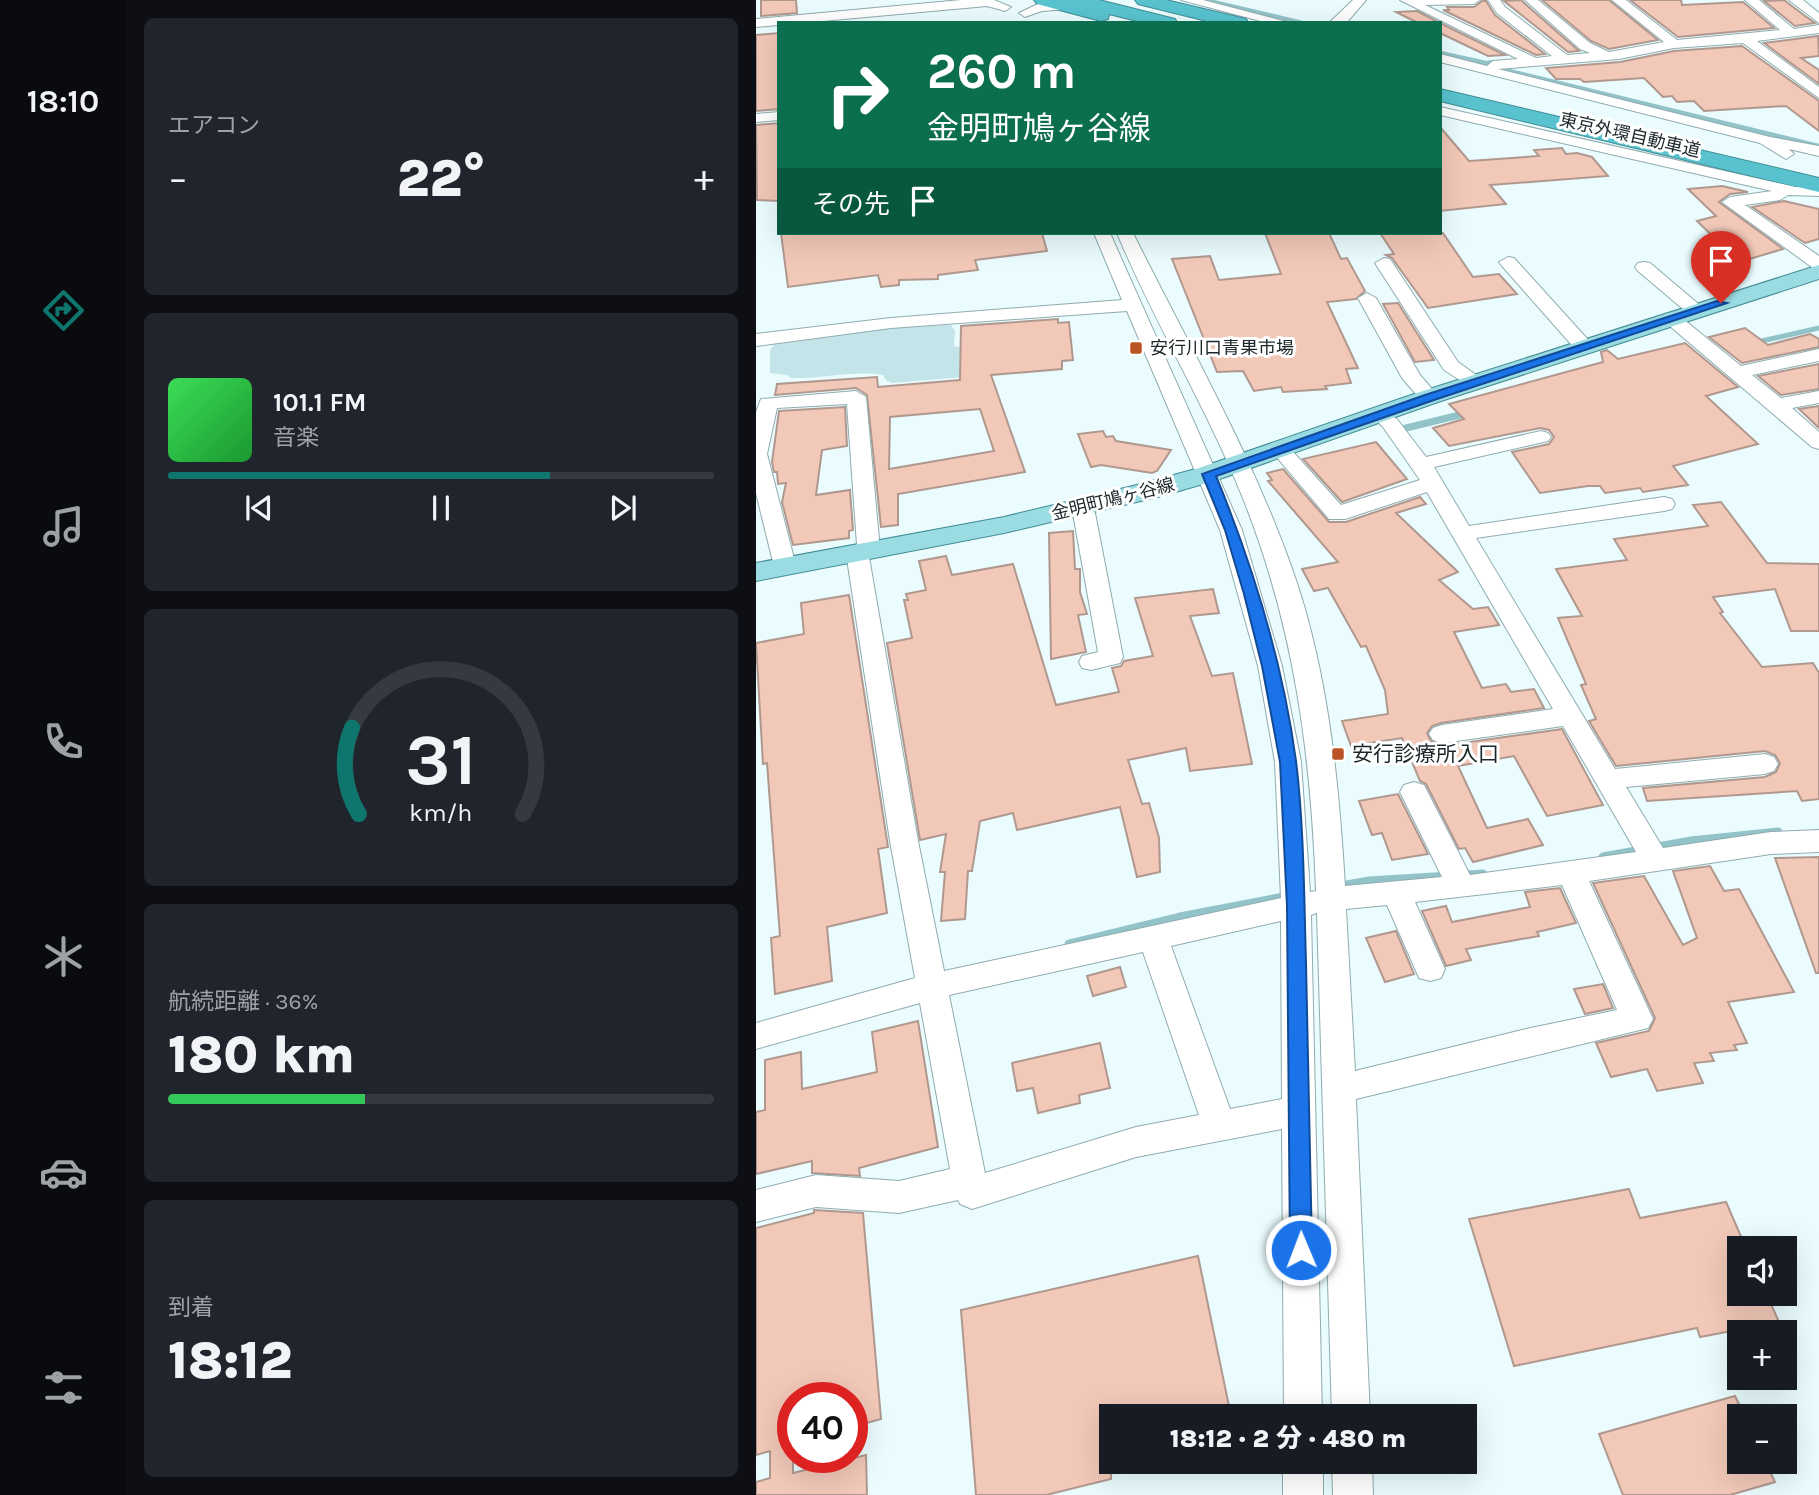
<!DOCTYPE html>
<html lang="ja">
<head>
<meta charset="utf-8">
<style>
	:root { --surface:#171b24; --page:#20242c; --text:#f1f3f6; --muted:#9ea1a6; --line:#363941; --accent:#0f766e }
	body { margin:0; font-family:Karla,"Noto Sans JP",sans-serif; background:var(--page); color:var(--text); height:100vh; display:flex; flex-direction:column; font-size:26px; white-space:nowrap }
	* { box-sizing:border-box; margin:0 }
	p { font-size:23px; color:var(--muted) }
	.icon { flex:none; width:38px; height:38px; fill:none; stroke:currentColor; stroke-width:2; stroke-linecap:round; stroke-linejoin:round }
	.map { position:relative; flex:1; overflow:hidden }
	.details { display:flex; flex-direction:column; gap:18px; padding:18px; background:#0d0f14; width:630px }
	.details>* { flex:none }
	.top-card { position:absolute; left:21px; top:21px; width:665px; height:214px; border-radius:0px; box-shadow:0 7px 28px #0002; background:#0b6e4f; color:#fff; overflow:hidden }
	.tools { position:absolute; left:971px; top:1236px; display:grid; gap:14px }
	.tools a { display:grid; place-items:center; width:70px; height:70px; border-radius:0px; background:var(--surface); box-shadow:0 7px 28px #0002; font-size:35px }
	.speed { position:absolute; left:21px; top:1382px; display:flex; gap:14px; font-size:35px; font-weight:700; text-align:center }
	.speed>* { display:grid; place-content:center; width:91px; height:91px; border-radius:50%; background:var(--surface); box-shadow:0 7px 28px #0002; line-height:1 }
	.speed .limit { border:10px solid #d22; background:#fff; color:#111 }
	.pin { position:absolute; display:grid; place-items:center; width:60px; height:60px; color:#fff; margin:-72px -30px; border-radius:50% 50% 50% 0; rotate:-45deg; box-shadow:0 0 7px #0007 }
	.pin .icon { rotate:45deg }
	.me { position:absolute; width:77px; margin:-38px; rotate:359deg; stroke-linejoin:round; filter:drop-shadow(0 0 5px #0008) }
	.turn { display:flex; align-items:center; gap:24px; height:147px; padding:0 35px; font-size:32px }
	.turn .icon { width:91px; height:91px; stroke-width:2.5 }
	.turn b { display:block; font-size:49px; line-height:60px }
	.then { display:flex; align-items:center; height:66px; padding:0 35px; background:#0003; gap:14px; font-size:26px }
	.big { font-size:52px; font-weight:800; line-height:1.1 }
	.details .tile { flex:1; display:flex; flex-direction:column; justify-content:center; gap:10px; min-width:0; padding:0 24px; border-radius:10px; background:var(--page) }
	.details .dial { align-items:center; gap:0 }
	.dial svg { height:182px; overflow:visible; fill:none; stroke:var(--line); stroke-width:7; stroke-linecap:round; text-anchor:middle }
	.dial text { fill:var(--text); stroke:none }
	.song { display:flex; align-items:center; gap:21px }
	.cover { width:84px; height:84px; border-radius:10px; background:linear-gradient(135deg,hsl(130 70% 55%),hsl(130 70% 35%)) }
	.played { height:7px; border-radius:4px; background:linear-gradient(90deg,var(--accent) 70%,var(--line) 70%) }
	.keys { display:flex; justify-content:space-around; direction:ltr }
	.heat { display:flex; justify-content:space-between; align-items:center; font-size:38px; direction:ltr }
	.charge { height:10px; border-radius:5px; background:linear-gradient(90deg,#34c759 36%,var(--line) 0) }
	.trip { position:absolute; left:343px; top:1404px; width:378px; height:70px; border-radius:0px; background:var(--surface); box-shadow:0 7px 28px #0002; font-weight:800; line-height:70px; text-align:center }
	main { display:flex; flex:1; min-height:0 }
	.dock { display:flex; flex-direction:column; width:126px; justify-content:space-around; align-items:center; background:#090b0e; color:var(--muted) }
	.dock .icon { width:49px; height:49px }
	.dock .current { color:var(--accent) }
	.dock b { font-size:32px; color:var(--text) }
	.map>svg:first-child { display:block }
</style>
</head>
<body>
<main>
<nav class="dock">
<b>18:10</b>
<svg class="icon current" aria-label="directions" viewBox="0 0 24 24"><path d="M12 3l9 9-9 9-9-9zM9 14v-3h6M13 9l2 2-2 2"/></svg>
<svg class="icon" aria-label="music" viewBox="0 0 24 24"><path d="M9 18V5l10-2v13"/><circle cx="6" cy="18" r="3"/><circle cx="16" cy="16" r="3"/></svg>
<svg class="icon" aria-label="phone" viewBox="0 0 24 24"><path d="M5 4h4l2 5-3 2q2 4 5 5l2-3 5 2v4C11 20 4 13 5 4z"/></svg>
<svg class="icon" aria-label="climate" viewBox="0 0 24 24"><path d="M12 3v18M4 7l16 10M4 17L20 7"/></svg>
<svg class="icon" aria-label="car" viewBox="0 0 24 24"><path d="M5 17H2v-5l4-1 3-4h7l3 4 3 1v5h-3M9 17h6M6 11h13"/><circle cx="7" cy="17" r="2"/><circle cx="17" cy="17" r="2"/></svg>
<svg class="icon" aria-label="filters" viewBox="0 0 24 24"><path d="M4 7h16M4 17h16"/><circle cx="9" cy="7" r="2"/><circle cx="15" cy="17" r="2"/></svg>
</nav>
<section class="details">
<div class="tile"><p>エアコン</p>
<div class="heat"><a>−</a><b class="big">22°</b><a>+</a></div>
</div>
<div class="tile">
<div class="song"><i class="cover"></i><div><b>101.1 FM</b><p>音楽</p></div></div>
<div class="played"></div>
<div class="keys"><svg class="icon" aria-label="previous" viewBox="0 0 24 24"><path d="M18 5L8 12l10 7zM5 5v14"/></svg><svg class="icon" aria-label="pause" viewBox="0 0 24 24"><path d="M8 5v14M16 5v14"/></svg><svg class="icon" aria-label="next" viewBox="0 0 24 24"><path d="M6 5l10 7-10 7zM19 5v14"/></svg></div>
</div>
<div class="tile dial"><svg viewBox="0 0 100 80">
<path d="M14 69A42 42 0 1 1 86 69"/>
<path d="M14 69A42 42 0 0 1 11 31" stroke="#0f766e"/>
<text x="50" y="56" font-size="32" font-weight="700">31</text>
<text x="50" y="72" font-size="11">km/h</text>
</svg></div>
<div class="tile"><p>航続距離 · 36%</p><b class="big">180 km</b><div class="charge"></div></div>
<div class="tile"><p>到着</p><b class="big">18:12</b></div>
</section>
<div class="map">
<svg width="1063" height="1495" viewBox="0 0 1063 1495">
	<rect width="100%" height="100%" fill="#eafcfe"/>
	<path fill="#c3e4e8" d="M195 325 199 331 198 346 214 349 220 376 136 383 130 380 127 375C97 370 65 379 35 378L31 375 14 373V350L19 344 135 327Z"/>
	<g fill="none" stroke-linecap="round" stroke-linejoin="round">
		<g stroke="#92c3c9" stroke-width="4.5">
			<path d="M449 0 546 23"/>
			<path d="M684 53 730 63 743 62"/>
			<path d="M741 68 1063 146"/>
		</g>
		<path stroke="#92c3c9" stroke-width="5" d="M997 343 1063 328"/>
		<path stroke="#92c3c9" stroke-width="7" d="M650 428 712 413"/>
		<g stroke="#92c3c9" stroke-width="9">
			<path d="M847 857 935 841 1022 832"/>
			<path d="M580 887 613 881 727 874"/>
			<path d="M313 944 424 917 533 896"/>
		</g>
	</g>
	<g fill="#f2c8b8" stroke="#b0988f" stroke-width="2" fill-rule="evenodd">
		<path d="M5 0H40L41 13 5 16Z"/>
		<path d="M766 0 767 2 823 51 812 52 748 1Z"/>
		<path d="M786 0H853L902 40 853 49 835 41Z"/>
		<path d="M874 0H925L926 5 987 2 1018 28 922 37Z"/>
		<path d="M1028 0 1049 16 1059 23 1039 26 1008 1Z"/>
		<path d="M726 1H730L739 15 789 54 780 55 687 10H693L691 7H718Z"/>
		<path d="M661 11 684 23H662L640 12Z"/>
		<path d="M684 23 749 55 732 56 684 33Z"/>
		<path d="M23 33V109L0 111V35Z"/>
		<path d="M1062 36 1063 56 1045 58 1063 70V84L1008 43Z"/>
		<path d="M986 46 1063 101V131L1030 106 948 111 938 101 921 102 916 96 907 97 888 78 828 82 824 79H800L790 68 864 62 918 51Z"/>
		<path d="M23 123V201L1 200 0 125Z"/>
		<path d="M684 127 713 161 783 156 778 150 806 148 810 154 821 153 836 157 852 176 734 185 750 204 684 211Z"/>
		<path d="M966 186 992 192 974 194 963 202 1027 249 950 272 947 248 968 247 941 221 960 216 932 189Z"/>
		<path d="M1028 201 1063 209V239L1049 243 996 207Z"/>
		<path d="M25 233H286L291 251 219 260 222 270 182 275V279L143 280V285L125 287 122 275 32 287Z"/>
		<path d="M509 233H573L585 259 591 258 609 291 600 299 571 302 602 368 590 369 595 383 569 386 571 389 527 392 525 387 498 391 487 371 461 372 416 259 454 256 463 280 525 274Z"/>
		<path d="M624 233H687L717 277 743 274 761 294 672 308 636 258 630 255 638 254Z"/>
		<path d="M642 303 678 360 659 362 627 304Z"/>
		<path d="M302 319V323L313 322 317 360 306 361V369L235 375 269 472 142 494V525L125 527 111 395 100 388 19 395 21 384 121 377 122 387 204 380 205 326ZM224 409 238 451 133 469 134 417Z"/>
		<path d="M989 328 1012 345 1054 334 1063 339V347L986 363 953 337Z"/>
		<path d="M929 343 982 387 950 396 1002 444 917 466 932 485 887 492 884 488 849 493 844 486H832L784 493 756 452 793 444 798 437 793 430 784 428 693 446 677 428 708 419 693 404 847 362 845 352 851 350 862 359Z"/>
		<path d="M1063 364V389L1025 395 1002 376Z"/>
		<path d="M1063 406V428L1043 409Z"/>
		<path d="M89 407 91 446 66 450 60 495 94 490 97 530 93 531V538L37 545 26 502 30 483 22 484 21 472H18L16 462 23 411Z"/>
		<path d="M347 431 350 437 357 436 360 441 415 450 401 471 396 473 345 465 335 467 322 434Z"/>
		<path d="M620 442 651 479 586 502 547 459Z"/>
		<path d="M527 469 573 522H590L664 497 670 504 640 513 702 572 683 580 717 609 732 607 743 625 698 632 726 688 750 684 755 692 778 689 788 708 685 723 676 726 671 733 675 741 686 746 806 729 847 805 791 816 758 756 702 766 731 828 772 819 787 845 717 862 709 848 703 849 670 784 664 781 646 738 595 746 586 721 632 714 629 690 610 646 605 647 572 588 558 591 546 569 582 562 512 481 516 480 511 473Z"/>
		<path d="M965 502 1011 563 1063 564V631H1035L1019 589 957 597 967 612 964 613 1006 667 1057 663 1063 673V799L1046 801 1041 791 891 801 887 788 1009 777 1020 772 1024 763 1019 755 1009 751 860 766 833 721 840 719 825 685 830 684 802 618 826 616 800 569 871 560 858 539 952 526 937 505Z"/>
		<path d="M317 531 319 569H324V592L331 614 322 615 330 652 295 659 293 533Z"/>
		<path d="M190 556 196 575 257 564 300 705 363 692 356 668 365 666 368 661 397 656 379 598 457 589 463 613 434 616 456 676 477 673 496 764 434 771 430 748 372 760 386 804 393 803 403 838 404 872 381 877 364 807 261 830 257 813 224 821 216 871H212L209 919 185 921 189 872H184L190 834 164 840 131 643 156 638 148 600H152L150 594 170 590 163 561Z"/>
		<path d="M93 595 132 847 122 849 131 913 71 927 76 981 19 994 15 938 24 936 11 763 7 764 0 643 48 634 45 603Z"/>
		<path d="M642 794 672 854 636 860 626 833 616 835 603 801Z"/>
		<path d="M1063 857V973H1060L1019 858Z"/>
		<path d="M954 866 968 891 983 889 1038 992 972 1002 991 1043 978 1045 981 1050 954 1053 958 1061 938 1063 947 1083 901 1091 891 1069 855 1077 840 1043 893 1031 899 1018 837 883 888 876 927 945 941 938 917 871Z"/>
		<path d="M804 888 820 923 781 932 783 936 710 949 715 960 690 966 666 911 690 906 696 922 774 907 769 892Z"/>
		<path d="M640 931 658 974 629 982 610 938Z"/>
		<path d="M364 967 370 987 337 996 331 976Z"/>
		<path d="M847 984 857 1008 829 1014 818 989Z"/>
		<path d="M162 1021 182 1147 103 1168 104 1176 56 1173V1161L0 1174V1112L9 1110V1060L45 1052 46 1089 121 1072 116 1032Z"/>
		<path d="M344 1043 354 1088 323 1095 324 1103 282 1113 277 1088 261 1091 256 1063Z"/>
		<path d="M873 1189 884 1218 970 1202 990 1248H984V1293H1010L1023 1322 944 1337 941 1328 758 1366 713 1219Z"/>
		<path d="M58 1210 107 1213 125 1419 96 1427V1398H37V1473L110 1455 111 1495H0V1482L14 1478V1451L0 1455V1228L58 1213Z"/>
		<path d="M442 1256 475 1416H355V1479L290 1495H220L205 1310Z"/>
		<path d="M979 1396 984 1406V1461H1009L1019 1482 974 1495H867L843 1434Z"/>
	</g>
	<g fill="none" stroke-linecap="round" stroke-linejoin="round">
		<g stroke="#8facaf" stroke-width="2">
			<g id="minor">
				<path d="M205 0H238L255 7 249 11 231 6 0 27V19Z"/>
				<path d="M425 0H447L535 23H512Z"/>
				<path d="M597 0H610L592 21 573 23Z"/>
				<path d="M644 0H724L718 4 669 5 780 58 796 56 741 13 732 0H744L749 7 811 55 834 53 824 49 769 0H782L834 43 853 52 908 42 856 0H870L921 40 1024 30 989 0H1003L1038 29 1063 25V33L1001 41 1063 87V98L987 43 918 48 863 59 742 69 1014 137 1063 146V156L1033 149 1038 154 1030 159 1004 143 684 62V54L731 66 737 61 762 59Z"/>
				<path d="M1033 0H1047L1063 13V23Z"/>
				<path d="M309 2 313 3V9L286 11 269 17 263 13 284 3Z"/>
				<path d="M684 107 1040 187 1063 186V196L1032 195 1024 200 989 205 1063 256V269L1057 268 966 202 974 197 1016 191 684 115Z"/>
				<path d="M23 112V120L0 122V114Z"/>
				<path d="M338 233H354L486 530 526 666 545 762 554 892 560 891C555 753 538 625 486 496 450 406 398 322 361 233H377C434 348 500 461 541 583 573 680 583 785 589 886L686 877 644 792 648 785 658 782 668 785 714 875 880 852 807 726 686 743 677 740 673 734 677 728 686 725 797 709 671 492 589 519H573L513 448 516 444H530L585 505 664 480 627 427 613 414 616 410 623 408 641 419 670 457 785 431 792 433 795 437 792 441 678 467 713 526 908 497 916 499 919 504 916 509 908 511 720 538 859 769 1009 754 1018 757 1022 764 1018 771 1009 774 870 787 907 848 1015 832 1063 830V852L1015 854 833 881 897 1019 892 1028 600 1099 614 1416H576L561 913 555 915 566 1416H528L526 1129 380 1157 216 1209 204 1204 202 1200 143 1213 60 1207 0 1222V1190L60 1175 143 1181 194 1169 164 1003 0 1049V1023L159 978 134 841 90 552 93 547 101 545 91 404 21 408 11 454 40 566 37 571H21L18 566 0 493V412L5 399 100 391 110 397 124 550 121 555 113 557 162 841 188 971 525 898 519 762 502 666 464 530 371 311 135 328 0 346V334L135 318 366 300ZM806 885 861 1010 770 1029 599 1071 590 909 631 905 663 978 674 981 685 978 689 969 659 902ZM525 921 526 1099 474 1109 415 946ZM387 952 443 1115 380 1127 229 1173 193 995Z"/>
				<path d="M752 257 758 258 835 343 837 347 835 351H821L746 266 743 262Z"/>
				<path d="M628 258 634 259 702 362 730 382 727 386H713L688 370 619 263Z"/>
				<path d="M888 262 894 263 946 307 949 311 946 315H934L882 271 879 267 882 263Z"/>
				<path d="M611 293 620 298 664 375 683 397 680 401H666L646 378 602 298Z"/>
				<path d="M915 313 921 314 985 366 1063 349V361L996 375 1025 398 1063 391V403L1036 408 1063 432V449L1056 447 909 322 906 318 909 314Z"/>
				<path d="M327 501 335 503 338 508 367 657 364 663 335 670 326 668 323 662 326 656 342 652 316 508 319 503Z"/>
				<rect x="527" y="1461" width="40" height="34"/>
				<path d="M576 1461H616L617 1495H577Z"/>
			</g>
		</g>
		<g stroke="#438c95" stroke-width="2">
			<path id="major" d="M1063 265V279L682 402 461 480 402 497 248 533 0 581V563L248 517 385 484 443 468 664 392Z"/>
		</g>
		<g stroke="#438c95" stroke-width="2">
			<g id="highway">
				<path d="M278 0H343L419 19 421 23H389L353 14 352 19 345 21 281 4Z"/>
				<path d="M379 0H410L490 19 492 23H459L382 4Z"/>
				<path d="M684 89 1063 178V192L684 101Z"/>
			</g>
		</g>
		<use href="#minor" fill="#fff" fill-rule="evenodd"/>
		<use href="#major" fill="#9bdbe2" fill-rule="evenodd"/>
		<use href="#highway" fill="#58c3cf" fill-rule="evenodd"/>
	</g>
	<path fill="#1a73e8" stroke="#114b97" stroke-width="2" d="M961 301 971 303 678 400 460 476C497 566 527 664 540 761 548 825 548 898 550 963 552 1058 554 1154 556 1250L552 1257 545 1260 537 1257 534 1250 531 906 524 762 506 666 488 594 469 530 446 474 669 395Z"/>
	<g fill="#ba5427" stroke="#fff" stroke-width="2.5">
		<rect x="373" y="341" width="14" height="14" rx="3.5"/>
		<rect x="575" y="747" width="14" height="14" rx="3.5"/>
	</g>
	<g text-anchor="middle" dominant-baseline="central" stroke-width="6" stroke-linejoin="round" paint-order="stroke">
		<g font-size="18" fill="#1c2729" stroke="#fff">
			<text transform="translate(874 135) rotate(13)">東京外環自動車道</text>
			<text transform="translate(357 499) rotate(-14)">金明町鳩ヶ谷線</text>
		</g>
		<g font-size="18" fill="#1c2729" stroke="#fff" text-anchor="start">
			<text x="394" y="348">安行川口青果市場</text>
		</g>
		<g font-size="21" fill="#1c2729" stroke="#fff" text-anchor="start">
			<text x="596" y="754">安行診療所入口</text>
		</g>
	</g>
</svg>
<div class="tools">
<a><svg class="icon" aria-label="sound" viewBox="0 0 24 24"><path d="M4 9h4l5-4v14l-5-4H4zM17 9q2 3 0 6"/></svg></a>
<a>+</a>
<a>−</a>
</div>
<div class="speed"><div class="limit">40</div></div>
<div class="pin" style="left:965px;top:303px;background:#d93025"><svg class="icon" aria-label="arrive" viewBox="0 0 24 24"><path d="M6 21V4h12l-3 4 3 4H6"/></svg></div>
<svg class="me" style="left:545px;top:1250px" viewBox="-20 -20 40 40"><circle r="17" fill="#1a73e8" stroke="#fff" stroke-width="3"/><path d="M0-11L8 9 0 5-8 9z" fill="#fff"/></svg>
<div class="trip">18:12 · 2 分 · 480 m</div>
<div class="top-card">
<div class="turn"><svg class="icon" aria-label="right" viewBox="0 0 24 24"><path d="M7 20v-9h11M14 6l5 5-5 5"/></svg><div><b>260 m</b>金明町鳩ヶ谷線</div></div>
<div class="then">その先<svg class="icon" aria-label="arrive" viewBox="0 0 24 24"><path d="M6 21V4h12l-3 4 3 4H6"/></svg></div>
</div>
</div>
</main>
</body>
</html>
